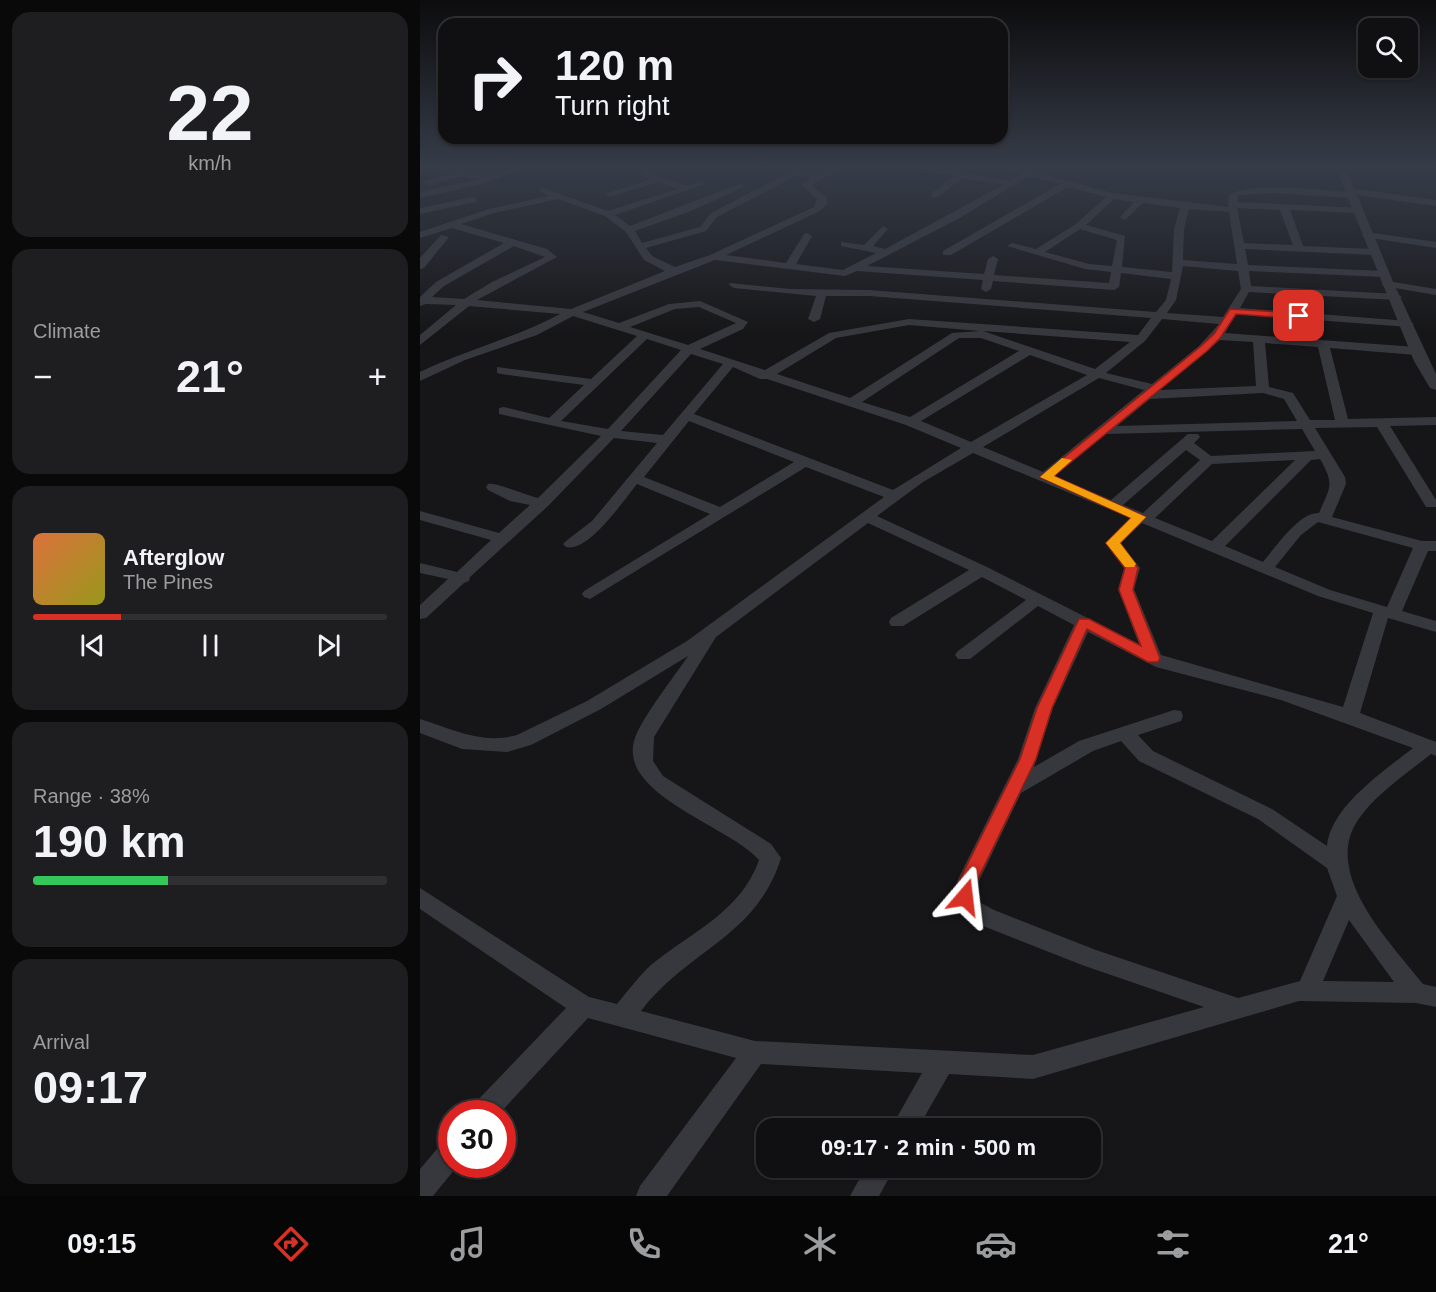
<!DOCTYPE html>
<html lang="en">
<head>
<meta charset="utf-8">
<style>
	:root { --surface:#101012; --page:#1e1e20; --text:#f1f3f6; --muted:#9c9d9f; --line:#303032; --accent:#d93025 }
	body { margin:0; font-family:Helvetica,sans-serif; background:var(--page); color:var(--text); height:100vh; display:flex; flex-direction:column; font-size:22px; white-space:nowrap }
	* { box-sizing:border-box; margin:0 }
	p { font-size:20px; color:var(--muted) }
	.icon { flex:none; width:33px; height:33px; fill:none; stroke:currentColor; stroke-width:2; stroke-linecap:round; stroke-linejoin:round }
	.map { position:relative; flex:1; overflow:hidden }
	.sheet { display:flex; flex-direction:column; gap:12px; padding:12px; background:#09090a; width:420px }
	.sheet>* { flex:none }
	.guide { position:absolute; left:18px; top:18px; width:570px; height:126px; border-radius:18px; box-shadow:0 2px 4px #0004,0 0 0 2px var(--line); background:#101012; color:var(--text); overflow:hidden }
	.buttons { position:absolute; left:938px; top:18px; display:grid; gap:12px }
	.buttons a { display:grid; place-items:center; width:60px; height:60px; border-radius:12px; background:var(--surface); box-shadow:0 2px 4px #0004,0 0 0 2px var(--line); font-size:30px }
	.speed { position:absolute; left:18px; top:1100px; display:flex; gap:12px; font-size:30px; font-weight:700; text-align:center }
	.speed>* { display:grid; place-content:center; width:78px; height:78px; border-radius:50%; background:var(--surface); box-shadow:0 2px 4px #0004,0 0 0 2px var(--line); line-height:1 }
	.speed .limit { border:9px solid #d22; background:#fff; color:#111 }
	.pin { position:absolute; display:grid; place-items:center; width:51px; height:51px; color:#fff; margin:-26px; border-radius:12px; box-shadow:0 3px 9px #0006 }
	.me { position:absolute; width:66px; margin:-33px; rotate:17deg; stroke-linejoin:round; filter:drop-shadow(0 0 4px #0008) }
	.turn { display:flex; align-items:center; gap:21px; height:126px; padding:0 18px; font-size:27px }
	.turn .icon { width:78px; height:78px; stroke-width:2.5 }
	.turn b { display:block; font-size:42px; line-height:51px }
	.big { font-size:45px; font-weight:800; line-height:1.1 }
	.sheet .card { flex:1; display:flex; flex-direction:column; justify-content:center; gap:9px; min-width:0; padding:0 21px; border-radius:18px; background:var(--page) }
	.sheet .dial { align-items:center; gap:0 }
	.dial b { font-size:78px; line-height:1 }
	.song { display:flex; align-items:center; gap:18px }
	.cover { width:72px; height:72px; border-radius:9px; background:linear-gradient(135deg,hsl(20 70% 55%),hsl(60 70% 35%)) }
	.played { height:6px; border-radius:3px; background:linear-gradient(90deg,var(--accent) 25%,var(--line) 25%) }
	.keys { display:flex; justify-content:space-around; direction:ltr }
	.heat { display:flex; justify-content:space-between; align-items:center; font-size:33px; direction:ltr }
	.charge { height:9px; border-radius:4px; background:linear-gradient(90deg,#34c759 38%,var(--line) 0) }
	.trip { position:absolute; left:336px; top:1118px; width:345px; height:60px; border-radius:18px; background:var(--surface); box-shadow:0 2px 4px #0004,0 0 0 2px var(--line); font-weight:800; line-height:60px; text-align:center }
	.tabs { display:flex; height:96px; justify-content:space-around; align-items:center; background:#060607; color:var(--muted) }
	.tabs .icon { width:42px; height:42px }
	.tabs .current { color:var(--accent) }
	.tabs b { font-size:27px; color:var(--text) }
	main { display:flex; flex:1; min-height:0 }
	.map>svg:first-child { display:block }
</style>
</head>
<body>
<main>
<section class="sheet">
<div class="card dial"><b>22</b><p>km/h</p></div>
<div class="card"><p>Climate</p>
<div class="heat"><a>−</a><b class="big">21°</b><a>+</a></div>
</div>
<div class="card">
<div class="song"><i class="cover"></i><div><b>Afterglow</b><p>The Pines</p></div></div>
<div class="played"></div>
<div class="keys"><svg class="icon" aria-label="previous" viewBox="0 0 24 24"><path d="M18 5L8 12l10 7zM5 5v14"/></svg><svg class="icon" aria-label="pause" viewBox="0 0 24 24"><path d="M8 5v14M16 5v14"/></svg><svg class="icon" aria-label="next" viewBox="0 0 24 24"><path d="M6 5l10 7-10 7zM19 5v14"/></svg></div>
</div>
<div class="card"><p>Range · 38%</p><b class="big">190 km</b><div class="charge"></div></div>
<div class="card"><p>Arrival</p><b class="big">09:17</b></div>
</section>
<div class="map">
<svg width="1016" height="1196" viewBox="0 0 1016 1196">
	<rect width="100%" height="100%" fill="#161618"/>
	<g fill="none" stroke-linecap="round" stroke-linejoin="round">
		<g fill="#37383d" fill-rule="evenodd">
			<path d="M98 166H111L64 183 0 198V192L60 179 40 176 8 186 4 183 5 181 40 170 70 175Z"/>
			<path d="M233 166H247L229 172 266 186 281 181 285 184 195 215 210 226 319 184 326 186 271 211 215 231 222 243 280 227 291 213 372 171 400 172 415 166H427L392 185 407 198V204L400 211 306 255 366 263 384 234 387 233 392 236 376 264 423 270 456 253 421 246V242L444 245 463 226 468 229 453 246 465 249 583 185 543 178 518 197H512V193L534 176 505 171 508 166 590 181 601 173 580 166 606 169 616 166 614 172 693 193 808 207 809 196C823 181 903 190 926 192L930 188 1016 200V206L937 195 933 198 855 193 819 195 817 202 940 208 942 210 937 213 870 210 883 246 954 249 959 252 954 255 825 249 828 265 964 271 969 274 964 277 829 271 831 286 977 294 982 297 977 300 829 292 820 308 988 321 994 324 988 327 816 314 805 333 996 347 1002 351 996 355 910 348 928 419 1016 417V425L970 426 1016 500V507H1006L957 427 895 428 925 477 926 484 912 517 1002 541H1016V551H1008L982 611 1016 621V632L968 618 940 713 1016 742V756L1011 754C986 774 953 796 936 823 904 877 972 944 1003 984L1016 987V1007L996 1003 879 1001 613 1079 529 1074 498 1128H471L502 1073 341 1064 247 1196H216L220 1186 316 1058 168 1018 80 1113H50L54 1104 146 1008 0 909V888L169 997 197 1004C208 991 218 977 231 965 271 932 321 912 339 860 310 826 195 794 215 738 223 716 254 677 268 656L181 709 111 745 87 752 42 749 0 733V719C32 729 63 745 97 735L167 701 267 641 464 497 386 467 170 599 164 597 162 594 164 591 290 514 217 484C204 500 168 553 146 547L143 544 146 541 172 521 237 443 194 438 128 506 50 577 49 581 44 583 6 618 0 619V605L28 579 0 573V563L37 572 71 540 0 520V511L79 533 110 505 90 501 68 490 66 487 68 484C76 482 105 495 118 498L181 436 79 414V408L84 407 129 418 164 385 81 374 77 373V367L171 379 217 336 153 316 117 335 45 360 0 381V372C46 350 95 338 140 314L49 306 0 345V335L36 305 6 304 0 306V297L16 282 84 243 32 228 0 238V232L69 209 129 196 119 191 123 188 188 211 257 189 239 182 189 197 185 194 231 179 217 172ZM376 176 392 177 382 185 397 199 394 207 290 255 255 267 232 256 226 248 286 231 297 217ZM609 176 640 184 523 251V255H531L648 187 686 197 656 224 616 249 592 243 587 246 665 269 691 272 689 283 574 275 578 259 573 256 568 259 564 274 447 266 536 220ZM138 199 185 216 206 232 224 260 245 271 151 309 57 300 137 257 127 249 41 224 74 213ZM694 199 714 202 700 217 705 220 723 203 760 208 754 229 752 272 702 267 705 236 666 225ZM817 208 860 210 873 245 824 243ZM769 209 809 212 817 264 763 260 764 229ZM660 229 697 240 692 266 669 264 625 252ZM94 246 125 257 72 282 44 299 12 297 24 286ZM295 260 425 276 437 271 563 280 561 289 566 292 571 289 573 281 694 290 699 287 701 273 751 279 746 300 736 312 449 290 370 289 310 283 309 285 314 288 396 296 388 319 394 322 400 319 406 296H449L731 318 718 335 489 319 409 333 345 370 280 349 323 329 328 322 280 301 249 304 199 323 163 312ZM763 266 818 271 821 289 803 317 747 313 756 300ZM279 307 316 323 268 345 210 327 255 309ZM742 319 799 324 779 346 732 384 686 373 725 341ZM489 325 560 331 532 333 430 398 357 374 416 338ZM563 331 710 342 675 369ZM539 338H561L599 351 490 417 442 402ZM227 339 261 350 188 429 141 421ZM800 340 833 342 836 386 740 390ZM845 343 898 347 915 420H890L873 393 849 387ZM271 354 303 364 243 435 201 431ZM610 355 667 375 551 442 501 421ZM313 367 340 379H347L486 425 541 448 473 490 274 414ZM679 378 724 390 623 472 563 447ZM843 393 864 399 877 421 697 426 730 399ZM269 421 374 462 300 507 224 477ZM882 429 895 451 791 456 774 443 780 437 778 434H768L691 500 635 476 686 434ZM766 450 780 460 723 513 703 505ZM553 453 710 518 685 543 704 568 698 589 719 644 567 567 457 516 503 482ZM900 459C915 485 910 487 899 513 879 512 855 548 843 562L805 546 891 460ZM875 460 792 541 735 518 792 464ZM898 522 993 548 967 607 910 590 855 567 881 535ZM448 523 549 570 471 618 469 622 471 626H483L562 577 606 600 538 651 535 655 538 659H550L618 606 654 625 615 708 598 759 537 881 534 897 545 915 558 924 662 965 784 1007 613 1055 335 1041 221 1011C268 949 336 938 361 858L351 844 243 776 233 761 234 737 296 637ZM722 523 898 596 953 613 923 707 741 655 714 589 720 568 701 543ZM668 632 736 667 861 700 993 748C965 770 910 807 907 846L852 809 733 751 718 735 761 721 763 716 761 711 754 710 659 741 614 767 633 708ZM701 741 719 761 838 819 907 868 917 896 880 981 818 998 676 950 574 910 561 903 556 896 559 881 601 793 673 751ZM929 920 974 982 903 981Z"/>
			<path d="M53 197 56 198V202L0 214V208Z"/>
			<path d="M947 232 1016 242V248L944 237 942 235Z"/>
			<path d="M21 235 29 237 4 268 0 269V258Z"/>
			<path d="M967 281 1016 289V295L963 286 962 284Z"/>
			<path d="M32 1138V1164H39L13 1196H0V1169L23 1142Z"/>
			<path d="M446 1167H475L459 1196H430Z"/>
		</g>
		<path fill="#37383d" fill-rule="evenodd" d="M915 166H925L974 284 1016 374V390L1010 388 994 361Z"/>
	</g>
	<linearGradient id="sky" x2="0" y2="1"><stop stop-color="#0c0c0d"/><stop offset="0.5" stop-color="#363c48"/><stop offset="1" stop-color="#363c48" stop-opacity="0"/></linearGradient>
	<rect width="1016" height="334" fill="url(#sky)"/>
	<path fill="#d93025" stroke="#8d1f18" stroke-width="1.5" d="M810 309 879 313 884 316 879 319 816 314 800 338 787 351 634 476 726 517 700 543 718 568 713 590 740 658 738 662H728L667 629 632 708 616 759 557 881 552 902 545 905 539 902 536 897 539 881 600 759 617 708 659 619H669L721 646 699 590 705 568 686 543 711 518 620 477 780 347 794 334Z"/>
	<path fill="#f59e0b" d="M642 458 652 460 634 476 726 517 700 543 716 564 714 567H705L686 543 711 518 620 477Z"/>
</svg>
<div class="buttons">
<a><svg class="icon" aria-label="search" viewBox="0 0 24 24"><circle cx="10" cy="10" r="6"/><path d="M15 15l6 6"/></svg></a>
</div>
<div class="speed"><div class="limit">30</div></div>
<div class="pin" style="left:879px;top:316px;background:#d93025"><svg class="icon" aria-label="arrive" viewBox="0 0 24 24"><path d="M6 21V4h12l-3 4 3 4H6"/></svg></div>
<svg class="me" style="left:545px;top:897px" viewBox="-20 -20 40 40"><path d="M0-17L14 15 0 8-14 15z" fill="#d93025" stroke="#fff" stroke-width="4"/></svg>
<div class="trip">09:17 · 2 min · 500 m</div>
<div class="guide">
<div class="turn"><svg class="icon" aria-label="right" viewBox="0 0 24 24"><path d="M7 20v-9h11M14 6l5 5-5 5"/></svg><div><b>120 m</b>Turn right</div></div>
</div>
</div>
</main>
<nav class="tabs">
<b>09:15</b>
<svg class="icon current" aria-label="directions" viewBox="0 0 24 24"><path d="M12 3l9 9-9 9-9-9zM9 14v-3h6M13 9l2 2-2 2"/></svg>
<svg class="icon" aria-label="music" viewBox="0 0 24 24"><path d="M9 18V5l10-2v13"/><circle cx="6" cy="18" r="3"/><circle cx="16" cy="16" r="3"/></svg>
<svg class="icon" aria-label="phone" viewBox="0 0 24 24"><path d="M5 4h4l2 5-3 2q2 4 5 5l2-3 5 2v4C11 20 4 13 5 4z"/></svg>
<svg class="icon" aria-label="climate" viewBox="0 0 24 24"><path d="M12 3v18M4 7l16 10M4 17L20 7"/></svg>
<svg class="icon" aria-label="car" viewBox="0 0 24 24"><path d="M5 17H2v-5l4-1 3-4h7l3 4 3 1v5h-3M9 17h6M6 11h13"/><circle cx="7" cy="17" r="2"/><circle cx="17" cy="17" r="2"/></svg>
<svg class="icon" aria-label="filters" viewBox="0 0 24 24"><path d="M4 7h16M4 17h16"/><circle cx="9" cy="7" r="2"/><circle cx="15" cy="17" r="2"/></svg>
<b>21°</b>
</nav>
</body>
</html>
